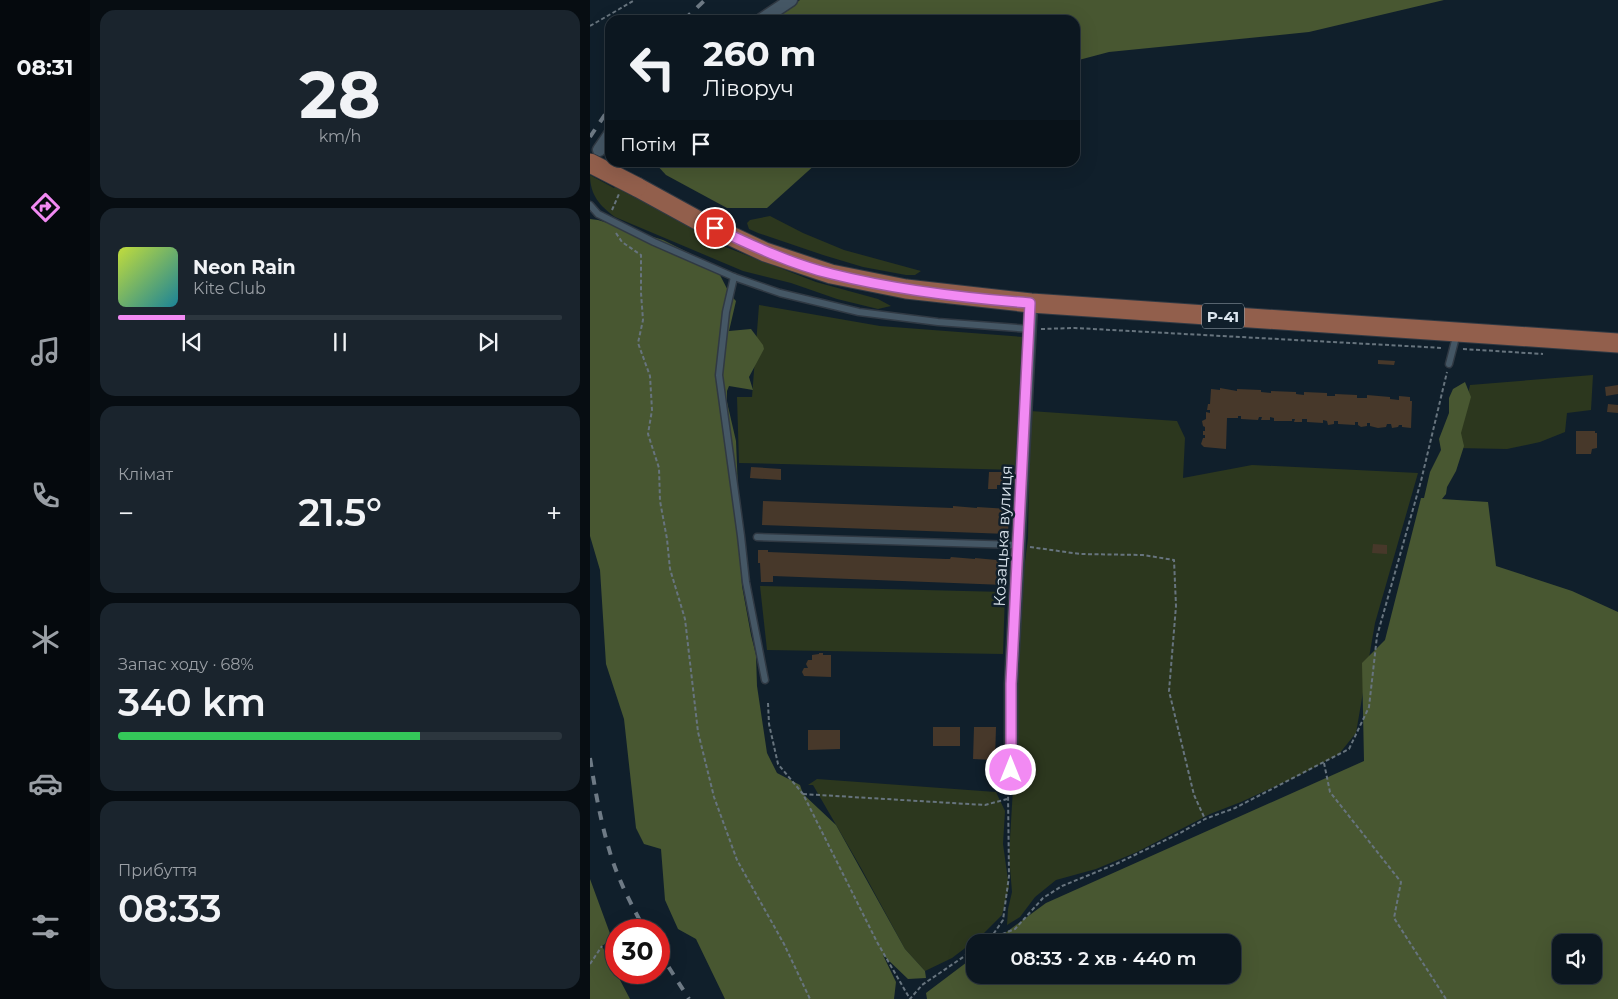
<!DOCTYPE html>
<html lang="uk">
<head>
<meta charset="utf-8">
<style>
	:root { --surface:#0c1720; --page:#1a242d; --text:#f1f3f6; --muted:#9a9fa5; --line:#2c363e; --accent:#f28af3 }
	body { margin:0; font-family:Montserrat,sans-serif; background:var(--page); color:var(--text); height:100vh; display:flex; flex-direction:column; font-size:19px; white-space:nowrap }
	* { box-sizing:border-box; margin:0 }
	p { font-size:16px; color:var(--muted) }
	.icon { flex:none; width:28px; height:28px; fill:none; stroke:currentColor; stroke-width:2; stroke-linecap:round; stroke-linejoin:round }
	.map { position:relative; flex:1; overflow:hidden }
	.side { display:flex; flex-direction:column; gap:10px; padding:10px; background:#070d12; width:500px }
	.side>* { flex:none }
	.top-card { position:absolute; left:15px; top:15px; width:475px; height:152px; border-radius:15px; box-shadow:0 5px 20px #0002,0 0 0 1px var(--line); background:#0c1720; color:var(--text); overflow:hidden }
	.buttons { position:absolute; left:962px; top:934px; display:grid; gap:10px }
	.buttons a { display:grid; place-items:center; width:50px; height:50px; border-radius:10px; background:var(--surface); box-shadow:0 5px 20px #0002,0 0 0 1px var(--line); font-size:25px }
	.speed { position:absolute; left:15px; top:919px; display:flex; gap:10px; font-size:25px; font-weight:700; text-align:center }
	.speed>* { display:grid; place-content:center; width:65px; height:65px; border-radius:50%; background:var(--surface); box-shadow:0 5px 20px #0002,0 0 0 1px var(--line); line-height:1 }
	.speed .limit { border:8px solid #d22; background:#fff; color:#111 }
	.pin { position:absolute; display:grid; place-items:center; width:42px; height:42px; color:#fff; margin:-21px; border:2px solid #fff; border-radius:50%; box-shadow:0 1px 5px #0007 }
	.me { position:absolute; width:55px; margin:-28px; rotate:0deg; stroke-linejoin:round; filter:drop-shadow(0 0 4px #0008) }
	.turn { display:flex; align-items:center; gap:18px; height:105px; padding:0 15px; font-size:22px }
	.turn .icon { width:65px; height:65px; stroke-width:2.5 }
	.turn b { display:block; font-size:35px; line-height:42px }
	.then { display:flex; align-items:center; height:48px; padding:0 15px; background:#0003; gap:10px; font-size:19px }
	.big { font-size:38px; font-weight:600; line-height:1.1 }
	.side .widget { flex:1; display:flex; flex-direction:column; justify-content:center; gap:8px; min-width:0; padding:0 18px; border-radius:15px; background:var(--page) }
	.side .dial { align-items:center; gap:0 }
	.dial b { font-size:65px; line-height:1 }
	.song { display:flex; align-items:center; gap:15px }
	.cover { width:60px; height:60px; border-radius:8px; background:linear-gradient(135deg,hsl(70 70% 55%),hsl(190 70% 35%)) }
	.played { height:5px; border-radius:2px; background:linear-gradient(90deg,var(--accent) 15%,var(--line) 15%) }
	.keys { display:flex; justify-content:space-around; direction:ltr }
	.heat { display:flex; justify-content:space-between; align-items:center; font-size:28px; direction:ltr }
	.charge { height:8px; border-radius:4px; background:linear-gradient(90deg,#34c759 68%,var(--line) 0) }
	.trip { position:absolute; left:376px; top:934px; width:275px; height:50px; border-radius:15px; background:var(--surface); box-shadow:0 5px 20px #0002,0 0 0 1px var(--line); font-weight:600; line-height:50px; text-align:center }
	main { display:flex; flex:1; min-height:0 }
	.menu { display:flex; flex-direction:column; width:90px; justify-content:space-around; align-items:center; background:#05090d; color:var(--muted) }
	.menu .icon { width:35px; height:35px }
	.menu .selected { color:var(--accent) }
	.menu b { font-size:22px; color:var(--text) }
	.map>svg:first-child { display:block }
</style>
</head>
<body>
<main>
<nav class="menu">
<b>08:31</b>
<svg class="icon selected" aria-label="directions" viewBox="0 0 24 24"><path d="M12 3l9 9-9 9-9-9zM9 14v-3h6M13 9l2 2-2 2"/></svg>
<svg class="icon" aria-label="music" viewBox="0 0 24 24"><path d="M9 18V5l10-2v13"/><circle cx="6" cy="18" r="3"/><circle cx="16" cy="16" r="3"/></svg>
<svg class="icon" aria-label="phone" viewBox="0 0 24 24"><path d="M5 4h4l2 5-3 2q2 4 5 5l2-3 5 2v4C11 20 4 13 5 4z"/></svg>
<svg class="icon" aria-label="climate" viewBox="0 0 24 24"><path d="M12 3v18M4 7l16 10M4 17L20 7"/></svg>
<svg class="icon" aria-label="car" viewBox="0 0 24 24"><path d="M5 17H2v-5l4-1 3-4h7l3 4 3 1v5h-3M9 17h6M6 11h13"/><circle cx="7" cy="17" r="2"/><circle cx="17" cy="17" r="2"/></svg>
<svg class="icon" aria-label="filters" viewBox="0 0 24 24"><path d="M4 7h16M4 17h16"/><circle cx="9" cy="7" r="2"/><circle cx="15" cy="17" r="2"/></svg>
</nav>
<section class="side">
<div class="widget dial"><b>28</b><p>km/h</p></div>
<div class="widget">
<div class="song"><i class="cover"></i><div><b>Neon Rain</b><p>Kite Club</p></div></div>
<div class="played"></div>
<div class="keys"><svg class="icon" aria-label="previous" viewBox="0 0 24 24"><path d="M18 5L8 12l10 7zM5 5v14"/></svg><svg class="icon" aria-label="pause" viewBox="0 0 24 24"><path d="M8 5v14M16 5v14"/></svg><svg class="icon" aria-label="next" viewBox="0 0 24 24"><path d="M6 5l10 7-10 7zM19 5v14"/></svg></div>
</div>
<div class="widget"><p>Клімат</p>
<div class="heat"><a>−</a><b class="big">21.5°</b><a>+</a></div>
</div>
<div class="widget"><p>Запас ходу · 68%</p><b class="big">340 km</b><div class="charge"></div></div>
<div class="widget"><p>Прибуття</p><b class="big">08:33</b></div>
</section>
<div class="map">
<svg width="1028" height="999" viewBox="0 0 1028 999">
	<rect width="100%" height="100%" fill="#101f2b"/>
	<g fill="#2c371e">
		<path d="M0 175 24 188 26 185 87 219 120 241 226 282 288 299 301 306 288 309 247 299 201 283 153 271 25 217C10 206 0 195 0 175Z"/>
		<path d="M180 216 213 233 254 250 331 271 325 275H316L273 267 233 255 168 233 159 229 157 223 160 220Z"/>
		<path d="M169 305 290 326 433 337 430 470 149 463 147 397H162Z"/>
		<path d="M1003 375 1001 410 977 413 975 432 950 442 917 449 866 448 880 385Z"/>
		<path d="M440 411 587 421 595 438 593 478 662 465 828 473 785 623 766 733 749 754 712 774 651 802 620 814 547 852 506 869 466 880 445 897 430 917 417 925 418 909 422 892 419 856 423 788 426 632 438 538Z"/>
		<path d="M170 586 415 592 413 654 177 650Z"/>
		<path d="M227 779 406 792 415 811 413 844 419 887 412 915 391 936 362 958 335 971 315 949 271 868 223 785H218Z"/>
	</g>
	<g fill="#485731" fill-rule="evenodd">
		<path d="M210 0H854L719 32 519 52 485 61V20H182Z"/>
		<path d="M65 163H227L177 208H137L76 175Z"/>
		<path d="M0 219 8 220 73 240 121 264C133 274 135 291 146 301L139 331 161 329 173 345 174 349 159 377 163 390 139 386 137 391V402L146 441 152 586 161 635 166 655 167 686 177 753 187 773 210 785 213 794 246 825 315 949 335 971 336 978 318 979 293 955 306 982 304 999H135L106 939 88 929 75 900 71 849 54 844 46 828 34 719 16 664 10 570 0 536Z"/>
		<path d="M875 382 881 397 871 433 874 446 866 471 857 487 856 494 852 499 898 502 906 566 982 591 1028 612V999H337L336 993 385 956V975H642V942H403L456 903 774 761 772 663 795 640 831 498H834L840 472 851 450 849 439 859 413V398L863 389ZM1004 942V975H971V942Z"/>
		<path d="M0 879 22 939 12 946 40 999H0Z"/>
	</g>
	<g fill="#47382a">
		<path d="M788 360 805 361 804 365 788 364Z"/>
		<path d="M1028 385V394L1016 396 1015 387Z"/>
		<path d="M630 388 647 391V389L671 390V392L681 393V391L706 392V394L714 395V392L737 393V396H745V394L767 395V398H777V395L800 397V399L809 400V396L820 397V401H822L821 428 812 427V425H809L808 427 802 428 801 424H797L796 427 788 428 780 426V423H777V426L771 427 768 425V422H765V425L748 424V421H744V424L738 425 737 421 733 420V423L717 422V419H712V422H704L705 419H702V421H684V418L680 417V420H671L672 417H669L668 420 651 419V416H648V418H637L636 449 614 447 611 444 613 438H615V435H613V431H615V427L613 426 612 421 616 419V412L620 413V410H617L618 404H620L621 389 630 390Z"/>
		<path d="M1018 404 1028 405V413L1017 412Z"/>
		<path d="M986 431H1005V433H1007V448L1002 449 1001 454H986Z"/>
		<path d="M161 467 191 469V480L160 478Z"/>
		<path d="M399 472H427L426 483H418V485H407V489H398Z"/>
		<path d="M173 501 363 508V506L387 508V507L419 509 418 534 172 525Z"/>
		<path d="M783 544 797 545V554L782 553Z"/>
		<path d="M168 550H178V552L356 559H360L361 557 385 559V558L417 561 415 585 183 576V582H171L170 563H168Z"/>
		<path d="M229 653H233V655H241V677L214 676 212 672 214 668H218L216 664 218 660H222V655L229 654Z"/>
		<rect x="343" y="727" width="27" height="19"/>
		<path d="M384 727H406L405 760 383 759Z"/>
		<path d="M218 730H250V749L218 750Z"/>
	</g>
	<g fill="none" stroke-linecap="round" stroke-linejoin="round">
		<g stroke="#303943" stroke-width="9">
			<g id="service">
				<path d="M0 205 8 214 64 242 144 277 190 293 269 312 348 322 440 329"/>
				<path d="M144 277 136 312 129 375 151 536 156 582 175 680"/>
				<path d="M859 364 867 333"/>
				<path d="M167 537 429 545"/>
			</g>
		</g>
		<g stroke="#303943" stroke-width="15">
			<g id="minor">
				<path d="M171 20 201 0"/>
				<path d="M9 150 20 134"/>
				<path d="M421 770V684L441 303"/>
			</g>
		</g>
		<g stroke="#303943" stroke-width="21">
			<path id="primary" d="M47 187 109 221 175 252 241 274 316 289 441 303 1028 343"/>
		</g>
		<g stroke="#67747e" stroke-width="2" stroke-dasharray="4 2.5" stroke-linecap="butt">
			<path d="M0 26 45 0"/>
			<path d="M22 210 29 194"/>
			<path d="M26 233 32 242 51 255V293L53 320 48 343 60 376 62 410 58 434 69 468 70 501 77 539 80 569 95 619 108 732 124 797 147 860 194 944 220 999"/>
			<path d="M451 329 485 328 853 348"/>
			<path d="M873 349 953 354"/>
			<path d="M440 547 490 554 553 555 584 560 586 606 579 691 604 795 615 819"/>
			<path d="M178 703 179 724 188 764 213 794 287 942 320 999 332 985 385 949"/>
			<path d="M734 763 740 792 811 882 804 918 856 999"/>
			<path d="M213 794 395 805 417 799"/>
			<path d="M400 939 425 929 453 898 472 886 526 864 590 833 615 819 645 808 759 749 779 707 787 636 831 481 857 372"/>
			<path d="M394 942 400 939 413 920 419 876 418 793 420 782"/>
			<path d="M0 964 12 946"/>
		</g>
		<use href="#service" stroke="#455765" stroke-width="6"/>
		<use href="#minor" stroke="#455765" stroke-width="12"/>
		<use href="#primary" stroke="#925f4c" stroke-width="19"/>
		<g stroke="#6e7a85" stroke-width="4" stroke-dasharray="9 9" stroke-linecap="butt">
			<path d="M94 20 115 0"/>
			<path d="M0 137 20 107"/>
			<path d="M0 758C5 789 10 819 19 849 27 878 41 904 55 930"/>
			<path d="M69 952 99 999"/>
		</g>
		<g stroke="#303943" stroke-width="21" stroke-linecap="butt">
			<path id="primary-bridge" d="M0 163 47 187"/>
		</g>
		<use href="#primary-bridge" stroke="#925f4c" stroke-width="19"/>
	</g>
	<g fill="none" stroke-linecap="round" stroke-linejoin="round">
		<g stroke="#9d5a9e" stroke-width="12">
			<path id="route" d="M125 228C163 246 201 264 242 274 306 290 374 298 440 303L421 684V770"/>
		</g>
		<use href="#route" stroke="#f28af3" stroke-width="9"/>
	</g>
	<g text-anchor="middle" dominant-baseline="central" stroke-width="5" stroke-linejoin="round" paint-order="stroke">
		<rect fill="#101f2b" stroke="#9eaab4" stroke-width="1" x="612" y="303.5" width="42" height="25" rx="4"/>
		<g font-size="15" font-weight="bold" fill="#dbe5ee">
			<text x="633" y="316">Р-41</text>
		</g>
		<g font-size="16" fill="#dbe5ee" stroke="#101f2b">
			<text transform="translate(413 536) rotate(-87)">Козацька вулиця</text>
		</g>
	</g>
</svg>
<div class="buttons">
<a><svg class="icon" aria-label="sound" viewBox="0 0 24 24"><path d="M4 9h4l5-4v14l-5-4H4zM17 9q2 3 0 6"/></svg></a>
</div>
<div class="speed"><div class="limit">30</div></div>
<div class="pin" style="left:125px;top:228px;background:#d93025"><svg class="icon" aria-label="arrive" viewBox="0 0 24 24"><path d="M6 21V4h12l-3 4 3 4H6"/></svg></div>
<svg class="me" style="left:421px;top:770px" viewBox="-20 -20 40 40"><circle r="17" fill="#f28af3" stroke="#fff" stroke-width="3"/><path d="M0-11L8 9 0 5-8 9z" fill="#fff"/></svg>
<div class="trip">08:33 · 2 хв · 440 m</div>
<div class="top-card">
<div class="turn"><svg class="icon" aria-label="left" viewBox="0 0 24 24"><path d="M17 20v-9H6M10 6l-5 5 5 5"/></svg><div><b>260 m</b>Ліворуч</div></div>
<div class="then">Потім<svg class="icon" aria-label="arrive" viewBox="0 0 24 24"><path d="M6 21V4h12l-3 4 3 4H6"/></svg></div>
</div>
</div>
</main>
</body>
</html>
